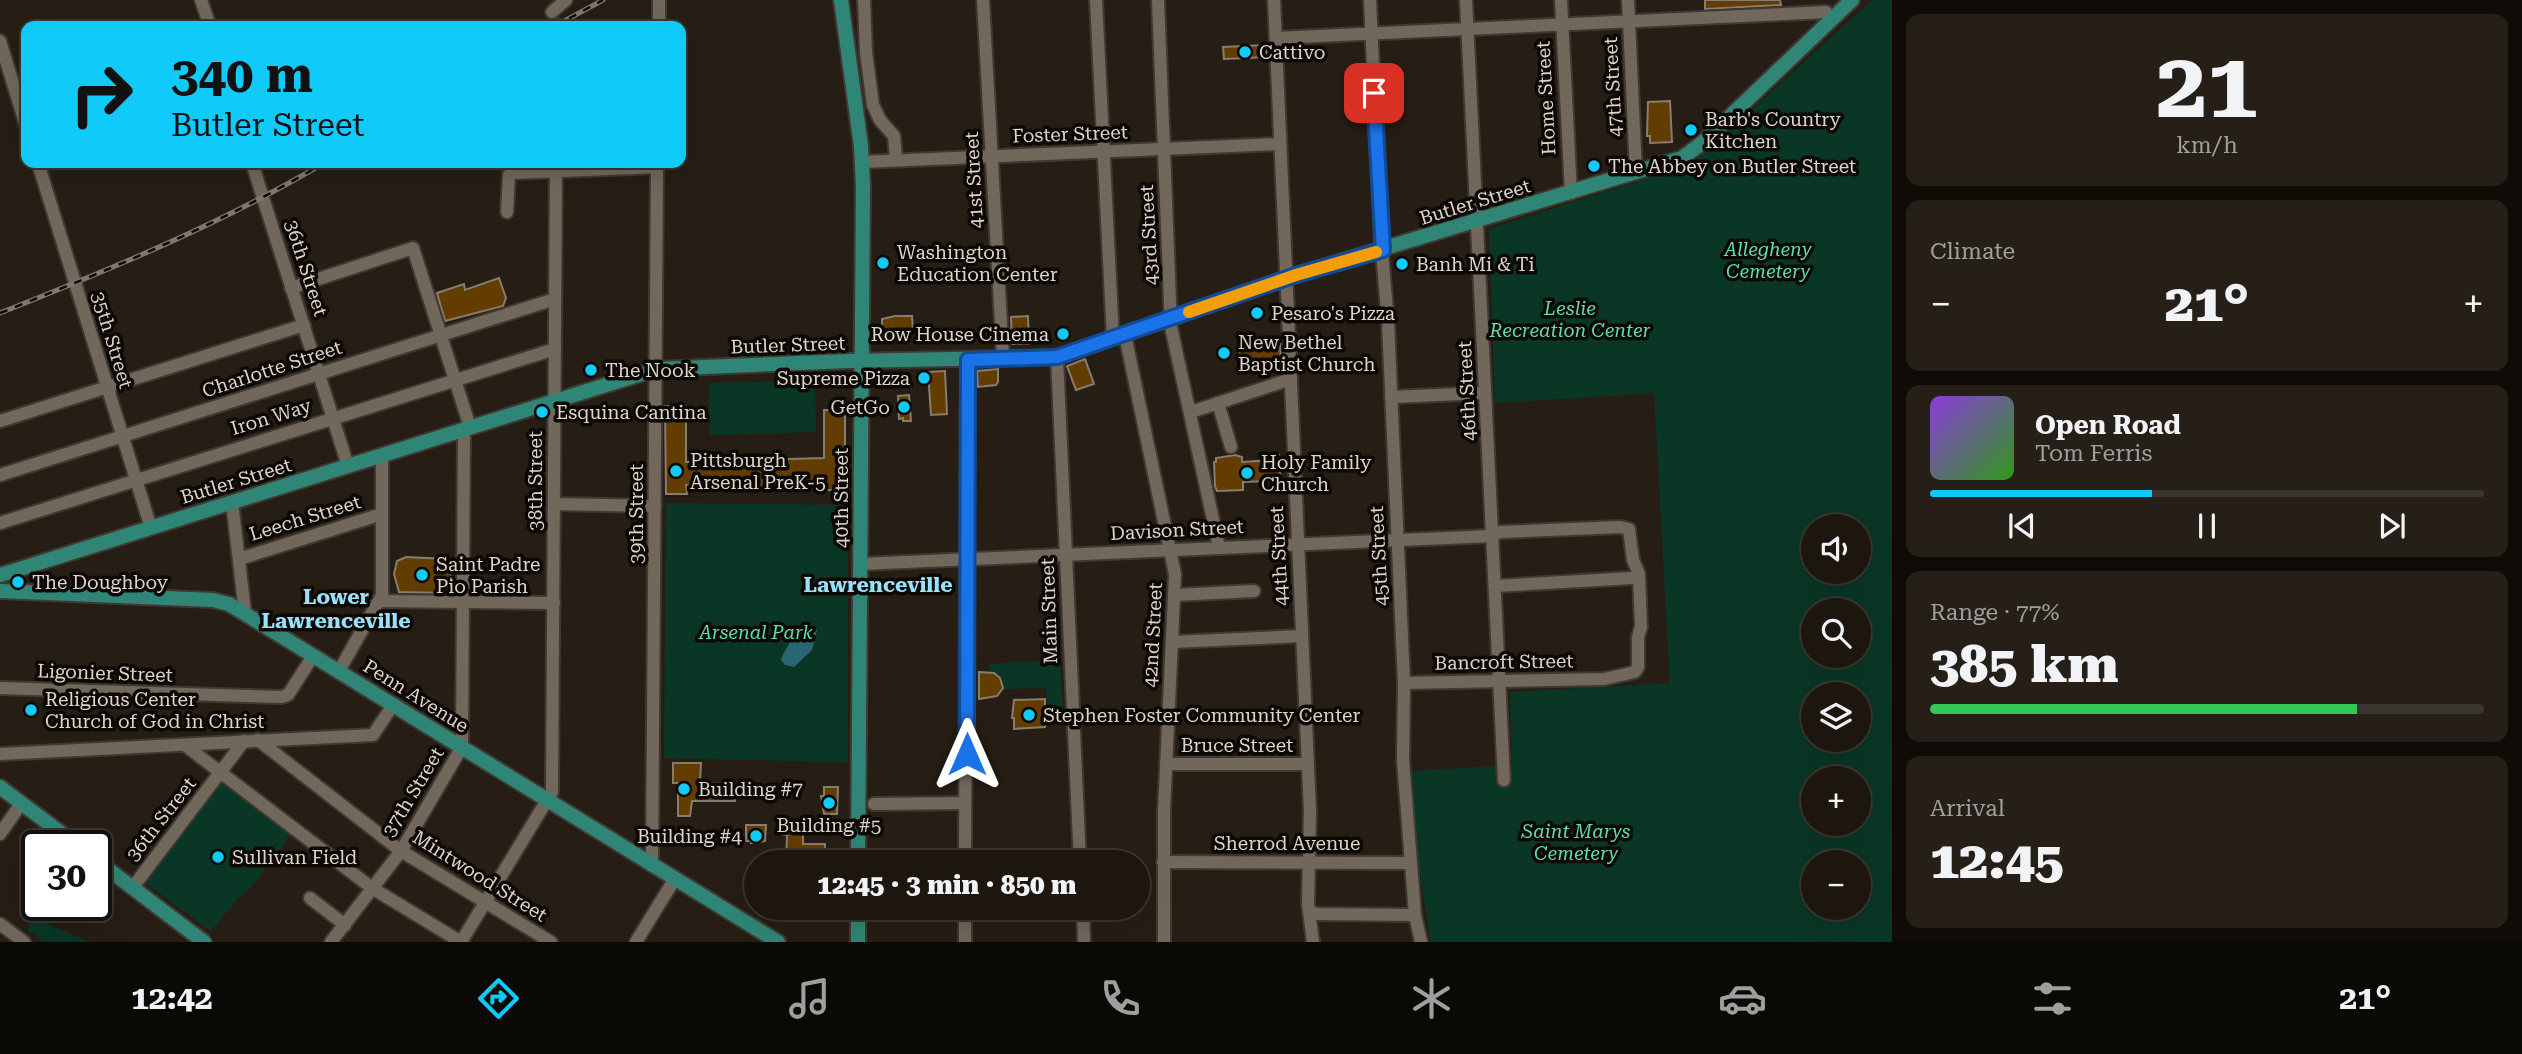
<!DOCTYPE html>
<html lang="en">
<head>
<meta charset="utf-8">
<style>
	:root { --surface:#1c160f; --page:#251f18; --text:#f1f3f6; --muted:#a09f9e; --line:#3a352f; --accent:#10cafa }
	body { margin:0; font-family:"Roboto Serif",serif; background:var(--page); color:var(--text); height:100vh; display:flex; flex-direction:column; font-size:26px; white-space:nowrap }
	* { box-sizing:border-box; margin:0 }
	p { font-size:23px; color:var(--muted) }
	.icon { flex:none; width:38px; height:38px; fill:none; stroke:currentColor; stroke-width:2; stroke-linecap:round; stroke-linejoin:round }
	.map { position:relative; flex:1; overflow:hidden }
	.sheet { display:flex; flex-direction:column; gap:14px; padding:14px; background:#0f0c08; width:630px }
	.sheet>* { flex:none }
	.top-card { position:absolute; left:21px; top:21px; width:665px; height:147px; border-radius:14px; box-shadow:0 7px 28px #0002,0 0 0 2px var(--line); background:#10cafa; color:#111; overflow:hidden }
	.controls { position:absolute; left:1801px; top:514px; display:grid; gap:14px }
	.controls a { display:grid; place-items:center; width:70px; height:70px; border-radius:50%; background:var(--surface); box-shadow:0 7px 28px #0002,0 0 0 2px var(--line); font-size:35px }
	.speed { position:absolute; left:21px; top:830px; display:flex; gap:14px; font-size:35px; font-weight:700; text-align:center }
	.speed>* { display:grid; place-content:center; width:91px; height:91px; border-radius:50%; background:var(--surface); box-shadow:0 7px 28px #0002,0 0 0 2px var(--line); line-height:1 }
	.speed .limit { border:4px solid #111; border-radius:10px; background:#fff; color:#111 }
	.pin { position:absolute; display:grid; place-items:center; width:60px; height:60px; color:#fff; margin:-30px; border-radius:14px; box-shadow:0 4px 10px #0006 }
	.me { position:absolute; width:77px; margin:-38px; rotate:0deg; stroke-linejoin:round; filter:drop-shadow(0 0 5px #0008) }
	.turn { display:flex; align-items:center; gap:24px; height:147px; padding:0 35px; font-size:32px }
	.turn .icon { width:91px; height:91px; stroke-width:2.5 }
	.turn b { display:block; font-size:49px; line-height:60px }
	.big { font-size:52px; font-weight:800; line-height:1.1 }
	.sheet .card { flex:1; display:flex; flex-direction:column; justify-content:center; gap:10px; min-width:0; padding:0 24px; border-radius:14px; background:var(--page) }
	.sheet .dial { align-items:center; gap:0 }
	.dial b { font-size:91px; line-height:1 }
	.song { display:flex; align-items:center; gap:21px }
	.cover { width:84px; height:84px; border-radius:10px; background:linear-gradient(135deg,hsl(270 70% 55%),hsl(110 70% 35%)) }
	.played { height:7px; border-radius:4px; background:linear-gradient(90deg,var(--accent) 40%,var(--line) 40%) }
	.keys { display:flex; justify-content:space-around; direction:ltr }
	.heat { display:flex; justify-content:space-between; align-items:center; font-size:38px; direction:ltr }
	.charge { height:10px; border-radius:5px; background:linear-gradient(90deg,#34c759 77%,var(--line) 0) }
	.trip { position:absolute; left:744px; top:850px; width:406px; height:70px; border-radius:35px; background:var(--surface); box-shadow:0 7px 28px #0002,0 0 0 2px var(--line); font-weight:800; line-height:70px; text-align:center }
	.menu { display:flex; height:112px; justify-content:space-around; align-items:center; background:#0b0906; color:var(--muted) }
	.menu .icon { width:49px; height:49px }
	.menu .current { color:var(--accent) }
	.menu b { font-size:32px; color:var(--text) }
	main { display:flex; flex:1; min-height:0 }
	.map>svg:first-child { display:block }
</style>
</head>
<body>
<main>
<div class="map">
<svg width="1892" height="942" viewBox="0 0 1892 942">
	<rect width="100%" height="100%" fill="#261e14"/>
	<g fill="#0a3626" fill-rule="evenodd">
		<path d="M1872 0H1892V942H1431L1413 829 1411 771 1512 765 1510 692 1670 683 1654 393 1495 403 1489 229 1683 167 1696 160ZM1813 527H1858V572H1813ZM1813 611H1858V656H1813ZM1813 695H1858V740H1813ZM1813 779H1858V824H1813ZM1813 863H1858V908H1813Z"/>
		<path d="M815 381 816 432 710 435 709 383Z"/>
		<path d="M666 503 848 505V762L664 758Z"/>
		<path d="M1060 660 1063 707H1048L1046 688 1002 689 1000 678 990 672 989 664Z"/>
		<path d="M223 779 293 832 249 890 239 897 211 931 144 882Z"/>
		<path d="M29 916 90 942H44L28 930Z"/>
	</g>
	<path fill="#296572" d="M805 623 814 626 817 630 812 650 794 667 785 665 781 660C782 654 799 627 805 623Z"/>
	<g fill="#633d00" stroke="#877c70" stroke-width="2">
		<path d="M1705 0H1780L1781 5 1705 9Z"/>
		<path d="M1266 45 1267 57 1224 59 1223 47Z"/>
		<path d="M1670 101 1672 142 1650 143V136H1647L1648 102Z"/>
		<path d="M499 278 506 298 503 306 445 321 437 293 464 284 465 290Z"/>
		<path d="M895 316H912L913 330 882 332V319Z"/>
		<path d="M1028 316 1029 344H1012L1011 317Z"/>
		<path d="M1280 344 1281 361 1274 362 1275 367 1264 368V362L1242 363 1239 351Z"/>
		<path d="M1085 359 1094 384 1076 390 1067 366Z"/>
		<path d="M998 369V382L996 385 978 387 977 371Z"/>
		<path d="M945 371 947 414 931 415 928 372Z"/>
		<path d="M909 395 911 421H903V418L899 419 898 396Z"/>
		<path d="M665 406H686V462L824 458V410H845V490H824V481L764 483V486H753V490H736V483L686 485 687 494H666Z"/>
		<path d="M1235 455 1242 457V462L1274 460 1279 455 1281 485H1275V481L1243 482V490L1217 491 1215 486 1214 462H1216V458Z"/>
		<path d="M406 557 448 559 451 562V589L448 593 399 592 394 574 397 561Z"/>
		<path d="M979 672 994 673 1000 678 1003 688 997 696 979 699Z"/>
		<path d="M1045 699V727L1014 729V718H1012L1014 700Z"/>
		<path d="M673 763H701L700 783 735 784V801H692L690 816H678V783H673Z"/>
		<path d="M824 787H838L837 814H824L821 796H824Z"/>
		<path d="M746 825H766L765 841 751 843V841H746Z"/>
		<path d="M784 825H803V844H825V862H786L787 835H783Z"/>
	</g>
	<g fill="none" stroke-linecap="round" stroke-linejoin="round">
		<g stroke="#403933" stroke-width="16">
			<g id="minor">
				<path d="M201 0 210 26"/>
				<path d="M864 0 866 52 873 105 880 120 894 136 896 159"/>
				<path d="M983 0 1003 359"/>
				<path d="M1096 0 1113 339"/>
				<path d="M1158 0 1171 327 1219 547"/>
				<path d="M1274 0 1310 812 1308 904 1313 942"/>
				<path d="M1370 0 1381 241 1388 322 1404 683 1403 760 1415 915 1421 942"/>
				<path d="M1466 0 1504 780"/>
				<path d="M1561 0 1571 193"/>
				<path d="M1628 0 1636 173"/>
				<path d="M552 12 566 0"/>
				<path d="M557 26V25"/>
				<path d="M659 26V0"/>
				<path d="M1276 38 1826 12"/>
				<path d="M0 41 26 126"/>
				<path d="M862 162 1280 144"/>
				<path d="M38 163 151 528"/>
				<path d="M252 163 348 466"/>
				<path d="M507 212 509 175 513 173 657 167"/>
				<path d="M291 288 413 248 470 427"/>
				<path d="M1125 335 1175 574 1164 811V942"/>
				<path d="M1057 357 1080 863"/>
				<path d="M1391 397 1485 393"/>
				<path d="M1218 403 1231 447"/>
				<path d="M1191 412 1291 379"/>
				<path d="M0 421 304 325"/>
				<path d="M0 475 555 299"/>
				<path d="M232 502 245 612"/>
				<path d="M554 504 655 506"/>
				<path d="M0 523 555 349"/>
				<path d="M239 559 382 514"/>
				<path d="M860 564 1447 538 1492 536 1500 532 1620 527 1629 529 1633 560 1639 574 1641 627 1638 637V667L1635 672 1604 679 1404 683"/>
				<path d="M1495 586 1632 578"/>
				<path d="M1174 595 1254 591"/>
				<path d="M381 601 554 603"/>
				<path d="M1172 642 1302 636"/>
				<path d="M339 671 382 595V455"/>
				<path d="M0 688 281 697 288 695 313 656"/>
				<path d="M258 740 401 851 551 942"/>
				<path d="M186 746 372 888 461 942"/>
				<path d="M0 754 373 735 393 705"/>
				<path d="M1166 764H1308"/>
				<path d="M874 804 965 803"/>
				<path d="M0 834 21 804"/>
				<path d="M1163 862 1410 863"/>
				<path d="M965 863 967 360"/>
				<path d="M652 866 657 163"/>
				<path d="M133 887 244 741"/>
				<path d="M310 898 345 925"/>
				<path d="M1083 908 1084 942"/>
				<path d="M1310 912 1318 914 1415 915"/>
				<path d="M0 924 24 942"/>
				<path d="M331 942 401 851 462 747 464 429"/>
				<path d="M461 942 552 792 556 163"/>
				<path d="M636 942 674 880"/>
				<path d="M965 942V908"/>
			</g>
		</g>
		<g stroke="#403933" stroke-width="18">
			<g id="major">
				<path d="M841 0 861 146 863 187 858 863"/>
				<path d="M0 575 657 369 848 361 1057 357 1296 275 1682 158 1702 143 1852 0"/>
				<path d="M0 591 213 600 229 604 778 942"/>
				<path d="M0 787 77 845"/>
				<path d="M96 860 204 942"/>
				<path d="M858 942V908"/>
			</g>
		</g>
		<use href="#minor" stroke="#71675b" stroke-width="12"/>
		<use href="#major" stroke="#308676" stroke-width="14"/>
		<g stroke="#7f7870" stroke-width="5">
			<g id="rail">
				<path d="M555 26 603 0"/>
				<path d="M0 313C111 269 221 224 324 163"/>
			</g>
		</g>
		<use href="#rail" stroke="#0c0905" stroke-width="2.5" stroke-dasharray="8" stroke-linecap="butt"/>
	</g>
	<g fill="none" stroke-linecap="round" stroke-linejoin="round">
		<g stroke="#114b97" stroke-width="18">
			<path id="route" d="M967 754 968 360 1057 357 1296 275 1383 250 1374 93"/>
		</g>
		<use href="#route" stroke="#1a73e8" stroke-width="12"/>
		<path stroke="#f59e0b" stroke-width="12" d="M1189 312 1296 275 1376 252"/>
	</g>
	<g fill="#10cafa" stroke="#0c0905" stroke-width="2.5">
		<circle cx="1245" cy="52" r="7"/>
		<circle cx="1691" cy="130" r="7"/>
		<circle cx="1594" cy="166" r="7"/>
		<circle cx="883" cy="263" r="7"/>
		<circle cx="1402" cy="264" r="7"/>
		<circle cx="1257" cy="313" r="7"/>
		<circle cx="1063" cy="334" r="7"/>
		<circle cx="1224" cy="353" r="7"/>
		<circle cx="591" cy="370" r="7"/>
		<circle cx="924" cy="378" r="7"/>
		<circle cx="904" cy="407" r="7"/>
		<circle cx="542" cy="412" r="7"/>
		<circle cx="676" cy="471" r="7"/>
		<circle cx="1247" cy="473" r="7"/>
		<circle cx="422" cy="575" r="7"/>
		<circle cx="18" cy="582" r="7"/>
		<circle cx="31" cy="710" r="7"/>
		<circle cx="1029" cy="715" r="7"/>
		<circle cx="684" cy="789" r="7"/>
		<circle cx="829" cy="803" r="7"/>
		<circle cx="756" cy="836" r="7"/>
		<circle cx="218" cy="857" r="7"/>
	</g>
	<g text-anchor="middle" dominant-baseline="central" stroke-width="7" stroke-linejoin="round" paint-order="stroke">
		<g font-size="19" fill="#dbd5ce" stroke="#0c0905" text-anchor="start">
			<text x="1259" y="52">Cattivo</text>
			<text x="1705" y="119">Barb's Country<tspan x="1705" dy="22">Kitchen</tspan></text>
			<text x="1608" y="166">The Abbey on Butler Street</text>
			<text x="897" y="252">Washington<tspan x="897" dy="22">Education Center</tspan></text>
			<text x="1416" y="264">Banh Mi &amp; Ti</text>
			<text x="1271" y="313">Pesaro's Pizza</text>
			<text x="1049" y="334" text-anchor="end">Row House Cinema</text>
			<text x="1238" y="342">New Bethel<tspan x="1238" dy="22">Baptist Church</tspan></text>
			<text x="605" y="370">The Nook</text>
			<text x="910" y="378" text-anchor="end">Supreme Pizza</text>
			<text x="890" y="407" text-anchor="end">GetGo</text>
			<text x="556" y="412">Esquina Cantina</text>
			<text x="690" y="460">Pittsburgh<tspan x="690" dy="22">Arsenal PreK-5</tspan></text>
			<text x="1261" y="462">Holy Family<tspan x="1261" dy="22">Church</tspan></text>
			<text x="436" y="564">Saint Padre<tspan x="436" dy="22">Pio Parish</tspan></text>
			<text x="32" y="582">The Doughboy</text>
			<text x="45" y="699">Religious Center<tspan x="45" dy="22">Church of God in Christ</tspan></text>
			<text x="1043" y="715">Stephen Foster Community Center</text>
			<text x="698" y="789">Building #7</text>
			<text x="829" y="825" text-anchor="middle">Building #5</text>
			<text x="742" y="836" text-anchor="end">Building #4</text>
			<text x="232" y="857">Sullivan Field</text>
		</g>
		<g font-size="19" fill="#dbd5ce" stroke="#0c0905">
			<text transform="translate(1613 87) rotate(-93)">47th Street</text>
			<text transform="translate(1546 98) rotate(-93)">Home Street</text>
			<text transform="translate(1070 134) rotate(-2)">Foster Street</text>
			<text transform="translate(974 180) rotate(-93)">41st Street</text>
			<text transform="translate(1475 202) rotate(-17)">Butler Street</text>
			<text transform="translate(1149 235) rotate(-93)">43rd Street</text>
			<text transform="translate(306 268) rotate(72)">36th Street</text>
			<text transform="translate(112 340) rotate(73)">35th Street</text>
			<text transform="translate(788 345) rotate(-2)">Butler Street</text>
			<text transform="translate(272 369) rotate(-18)">Charlotte Street</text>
			<text transform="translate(1467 391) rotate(-93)">46th Street</text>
			<text transform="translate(271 417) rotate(-17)">Iron Way</text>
			<text transform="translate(236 481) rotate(-17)">Butler Street</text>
			<text transform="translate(535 481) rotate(-90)">38th Street</text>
			<text transform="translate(841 498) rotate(-90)">40th Street</text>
			<text transform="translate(636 514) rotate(-90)">39th Street</text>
			<text transform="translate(305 518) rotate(-17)">Leech Street</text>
			<text transform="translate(1177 530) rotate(-3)">Davison Street</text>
			<text transform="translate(1279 556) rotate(-93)">44th Street</text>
			<text transform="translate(1379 556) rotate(-93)">45th Street</text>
			<text transform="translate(1049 611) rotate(-92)">Main Street</text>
			<text transform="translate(1153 635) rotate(-87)">42nd Street</text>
			<text transform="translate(1504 662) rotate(-1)">Bancroft Street</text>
			<text transform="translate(105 673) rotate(2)">Ligonier Street</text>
			<text transform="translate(416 696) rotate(32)">Penn Avenue</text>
			<text x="1237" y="745">Bruce Street</text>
			<text transform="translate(413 792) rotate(-59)">37th Street</text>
			<text transform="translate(161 819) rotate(-52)">36th Street</text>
			<text x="1287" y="843">Sherrod Avenue</text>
			<text transform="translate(480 876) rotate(32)">Mintwood Street</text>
		</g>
		<g font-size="19" font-style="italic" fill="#5cdfac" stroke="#0c0905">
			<text x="1768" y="249">Allegheny<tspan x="1768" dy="22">Cemetery</tspan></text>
			<text x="1570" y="308">Leslie<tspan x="1570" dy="22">Recreation Center</tspan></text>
			<text x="756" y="632">Arsenal Park</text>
			<text x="1576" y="831">Saint Marys<tspan x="1576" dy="22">Cemetery</tspan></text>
		</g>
		<g font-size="21" font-weight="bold" fill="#99e0fb" stroke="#0c0905">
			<text x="878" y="585">Lawrenceville</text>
			<text x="336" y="597">Lower<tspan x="336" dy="24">Lawrenceville</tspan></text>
		</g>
	</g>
</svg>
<div class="controls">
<a><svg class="icon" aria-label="sound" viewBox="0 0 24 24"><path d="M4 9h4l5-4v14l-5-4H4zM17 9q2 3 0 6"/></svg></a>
<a><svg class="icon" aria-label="search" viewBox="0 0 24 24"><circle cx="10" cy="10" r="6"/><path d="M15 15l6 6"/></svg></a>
<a><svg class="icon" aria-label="layers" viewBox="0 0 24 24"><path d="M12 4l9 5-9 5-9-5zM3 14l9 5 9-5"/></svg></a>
<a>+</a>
<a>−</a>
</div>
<div class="speed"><div class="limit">30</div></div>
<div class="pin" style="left:1374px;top:93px;background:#d93025"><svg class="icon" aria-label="arrive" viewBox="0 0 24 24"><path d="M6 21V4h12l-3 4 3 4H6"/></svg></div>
<svg class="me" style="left:967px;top:754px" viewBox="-20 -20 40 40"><path d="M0-17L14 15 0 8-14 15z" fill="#1a73e8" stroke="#fff" stroke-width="4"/></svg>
<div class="trip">12:45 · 3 min · 850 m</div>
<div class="top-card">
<div class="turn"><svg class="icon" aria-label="right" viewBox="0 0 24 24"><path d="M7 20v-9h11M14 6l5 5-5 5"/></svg><div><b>340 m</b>Butler Street</div></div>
</div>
</div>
<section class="sheet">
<div class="card dial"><b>21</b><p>km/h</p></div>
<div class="card"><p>Climate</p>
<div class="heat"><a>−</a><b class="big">21°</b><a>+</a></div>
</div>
<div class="card">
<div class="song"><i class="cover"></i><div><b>Open Road</b><p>Tom Ferris</p></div></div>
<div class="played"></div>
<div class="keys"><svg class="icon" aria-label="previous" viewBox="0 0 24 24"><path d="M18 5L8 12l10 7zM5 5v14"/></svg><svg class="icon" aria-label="pause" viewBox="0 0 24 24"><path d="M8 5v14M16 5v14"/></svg><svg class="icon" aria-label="next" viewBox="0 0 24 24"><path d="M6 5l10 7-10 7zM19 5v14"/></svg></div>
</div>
<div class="card"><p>Range · 77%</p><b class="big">385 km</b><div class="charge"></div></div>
<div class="card"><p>Arrival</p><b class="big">12:45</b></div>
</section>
</main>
<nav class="menu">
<b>12:42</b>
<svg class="icon current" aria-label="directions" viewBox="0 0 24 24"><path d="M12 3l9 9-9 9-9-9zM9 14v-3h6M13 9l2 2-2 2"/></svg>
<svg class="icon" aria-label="music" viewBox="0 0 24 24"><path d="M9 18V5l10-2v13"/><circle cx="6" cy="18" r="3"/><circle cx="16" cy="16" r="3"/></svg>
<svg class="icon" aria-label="phone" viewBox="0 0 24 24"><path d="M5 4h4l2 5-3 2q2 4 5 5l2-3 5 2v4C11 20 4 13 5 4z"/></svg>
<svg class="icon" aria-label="climate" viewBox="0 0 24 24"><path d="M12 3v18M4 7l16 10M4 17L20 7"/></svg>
<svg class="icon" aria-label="car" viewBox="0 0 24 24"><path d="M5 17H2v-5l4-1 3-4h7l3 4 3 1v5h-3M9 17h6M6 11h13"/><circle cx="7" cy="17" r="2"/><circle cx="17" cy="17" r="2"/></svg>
<svg class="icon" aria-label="filters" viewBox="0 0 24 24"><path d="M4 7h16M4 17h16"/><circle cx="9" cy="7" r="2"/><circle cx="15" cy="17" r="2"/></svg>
<b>21°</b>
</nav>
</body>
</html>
